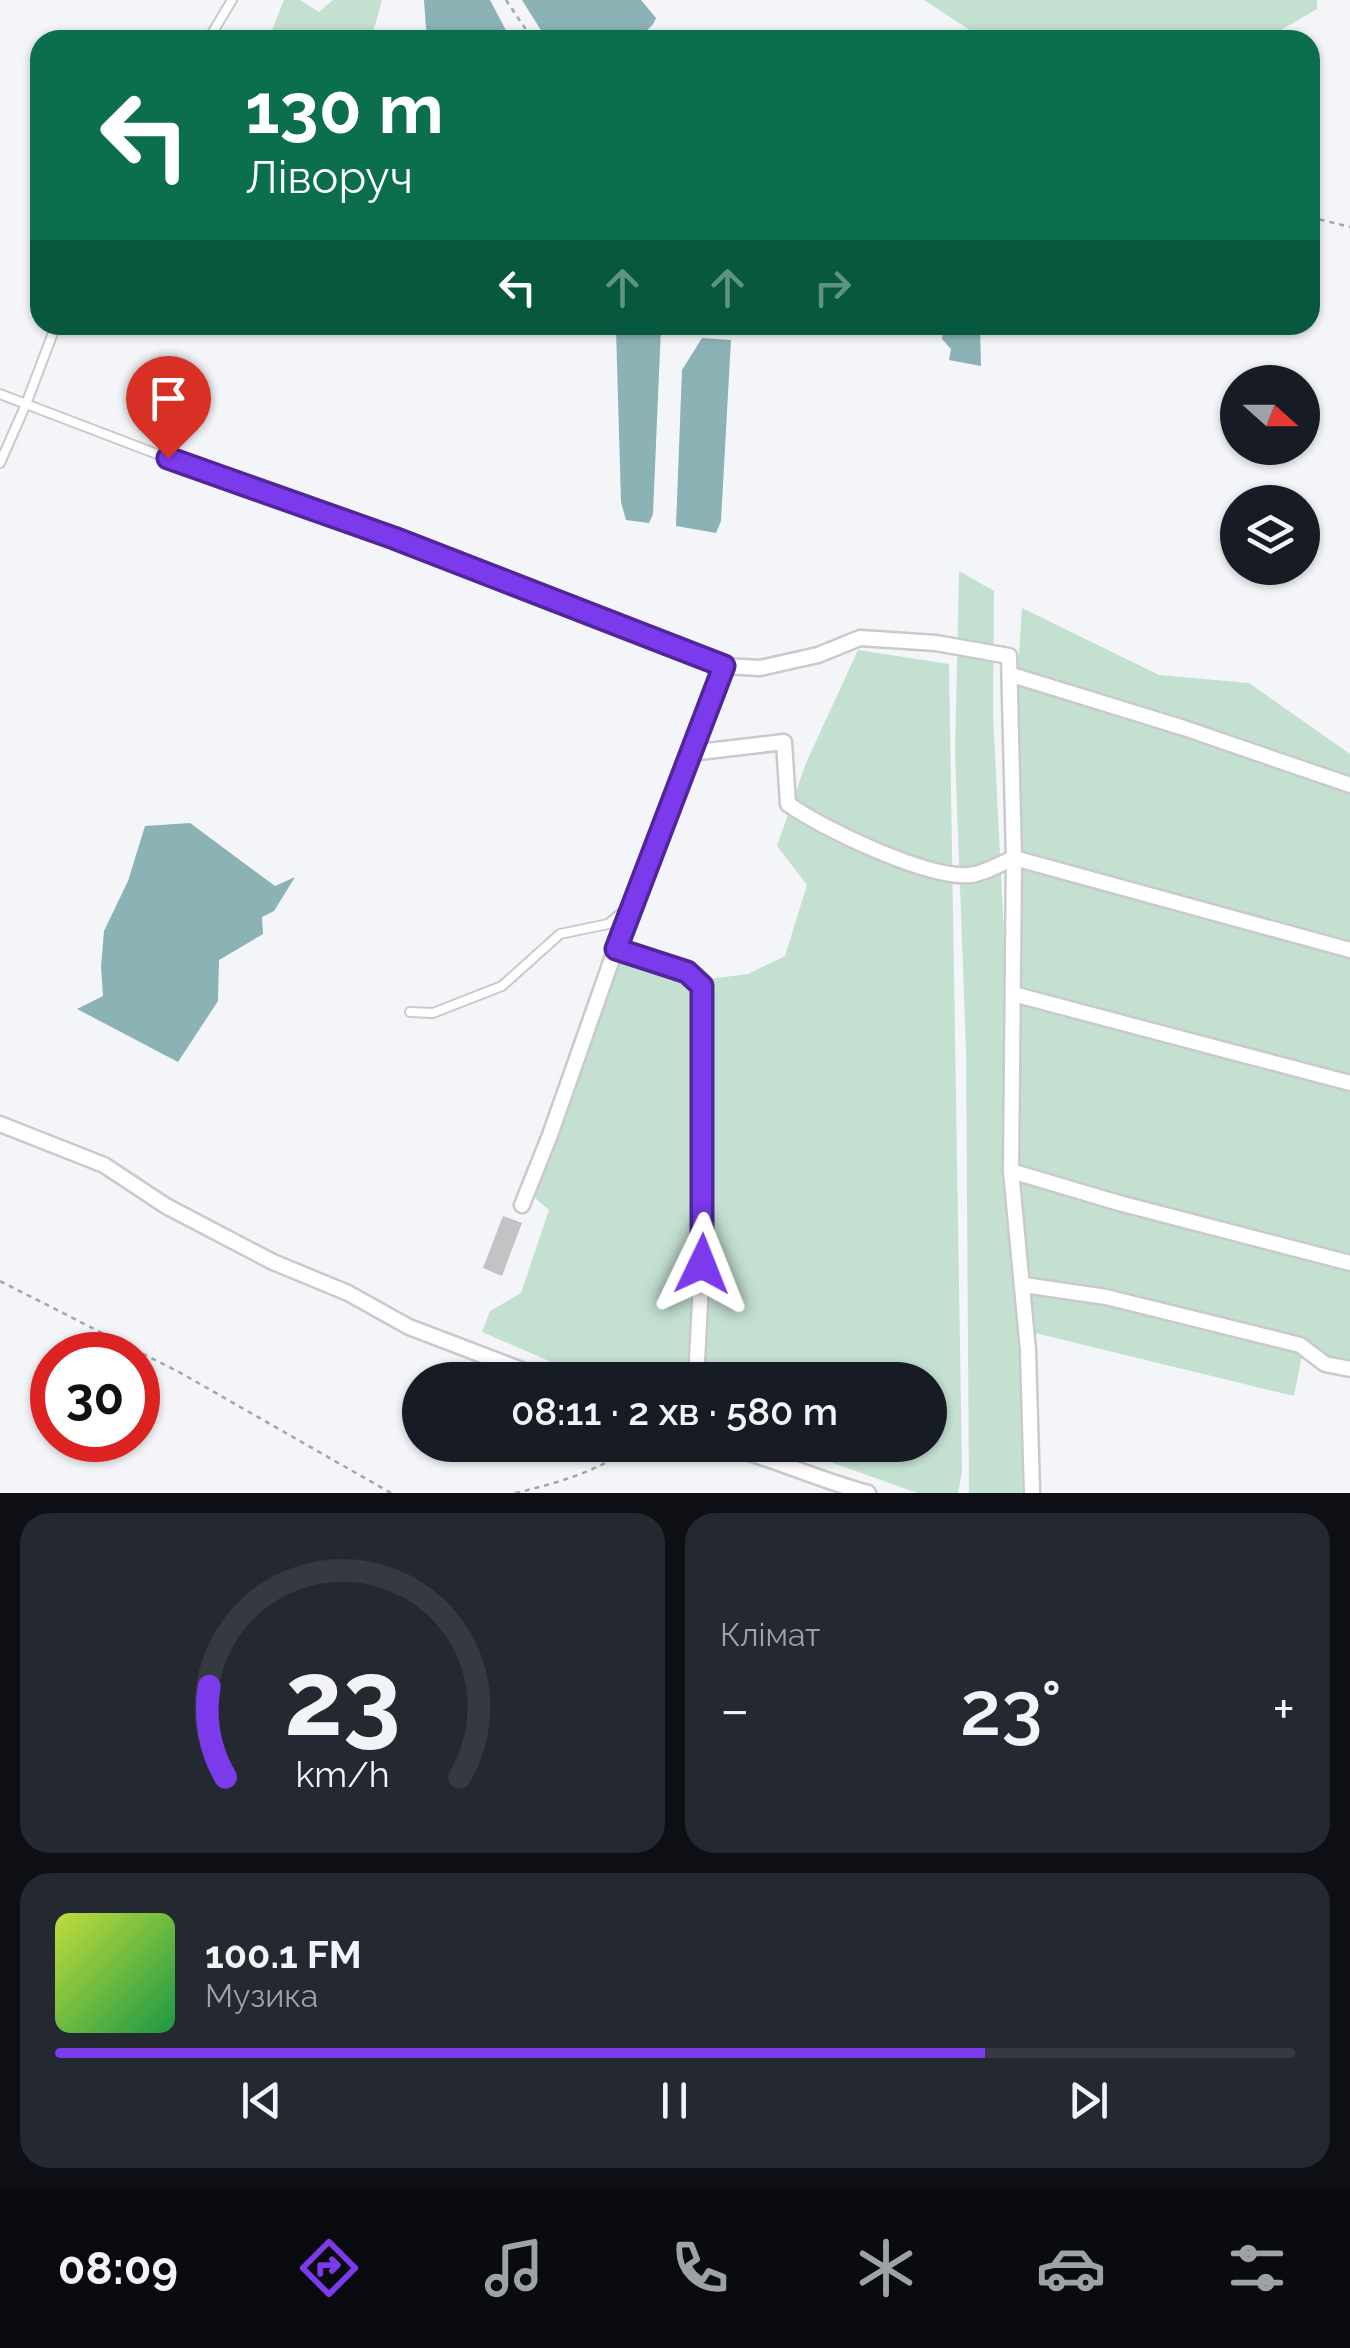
<!DOCTYPE html>
<html lang="uk">
<head>
<meta charset="utf-8">
<style>
	:root { --surface:#171b24; --page:#242831; --text:#f1f3f6; --muted:#9ea1a6; --line:#363941; --accent:#7c3aed }
	body { margin:0; font-family:Raleway,sans-serif; background:var(--page); color:var(--text); height:100vh; display:flex; flex-direction:column; font-size:38px; white-space:nowrap }
	* { box-sizing:border-box; margin:0 }
	p { font-size:32px; color:var(--muted) }
	.icon { flex:none; width:55px; height:55px; fill:none; stroke:currentColor; stroke-width:2; stroke-linecap:round; stroke-linejoin:round }
	.map { position:relative; height:1493px; overflow:hidden }
	.panel { display:flex; flex-direction:column; gap:20px; padding:20px; background:#0d0f14; flex:1 }
	.panel>* { flex:none }
	.hud { position:absolute; left:30px; top:30px; width:1290px; height:305px; border-radius:30px; box-shadow:0 2px 8px #0004; background:#0b6e4f; color:#fff; overflow:hidden }
	.needle { width:65px; rotate:111deg }
	.buttons { position:absolute; left:1220px; top:365px; display:grid; gap:20px }
	.buttons a { display:grid; place-items:center; width:100px; height:100px; border-radius:50%; background:var(--surface); box-shadow:0 2px 8px #0004; font-size:50px }
	.speed { position:absolute; left:30px; top:1332px; display:flex; gap:20px; font-size:50px; font-weight:700; text-align:center }
	.speed>* { display:grid; place-content:center; width:130px; height:130px; border-radius:50%; background:var(--surface); box-shadow:0 2px 8px #0004; line-height:1 }
	.speed .limit { border:15px solid #d22; background:#fff; color:#111 }
	.pin { position:absolute; display:grid; place-items:center; width:85px; height:85px; color:#fff; margin:-102px -42px; border-radius:50% 50% 50% 0; rotate:-45deg; box-shadow:0 0 10px #0007 }
	.pin .icon { rotate:45deg }
	.me { position:absolute; width:110px; margin:-55px; rotate:2deg; stroke-linejoin:round; filter:drop-shadow(0 0 8px #0008) }
	.turn { display:flex; align-items:center; gap:35px; height:210px; padding:0 50px; font-size:45px }
	.turn .icon { width:130px; height:130px; stroke-width:2.5 }
	.turn b { display:block; font-size:70px; line-height:85px }
	.lanes { display:flex; align-items:center; height:95px; padding:0 50px; background:#0003; justify-content:center; gap:50px; direction:ltr }
	.lanes .off { opacity:.35 }
	.big { font-size:75px; font-weight:600; line-height:1.1 }
	.panel .widget { flex:1; display:flex; flex-direction:column; justify-content:center; gap:15px; min-width:0; padding:0 35px; border-radius:30px; background:var(--page) }
	.panel .dial { align-items:center; gap:0 }
	.dial svg { height:260px; overflow:visible; fill:none; stroke:var(--line); stroke-width:7; stroke-linecap:round; text-anchor:middle }
	.dial text { fill:var(--text); stroke:none }
	.song { display:flex; align-items:center; gap:30px }
	.cover { width:120px; height:120px; border-radius:15px; background:linear-gradient(135deg,hsl(70 70% 55%),hsl(140 70% 35%)) }
	.played { height:10px; border-radius:5px; background:linear-gradient(90deg,var(--accent) 75%,var(--line) 75%) }
	.keys { display:flex; justify-content:space-around; direction:ltr }
	.heat { display:flex; justify-content:space-between; align-items:center; font-size:55px; direction:ltr }
	.panel .tiles { flex:1; display:grid; gap:20px; grid-template-columns:1fr 1fr }
	.widget:last-child { grid-column:span 2 }
	.trip { position:absolute; left:402px; top:1362px; width:545px; height:100px; border-radius:50px; background:var(--surface); box-shadow:0 2px 8px #0004; font-weight:600; line-height:100px; text-align:center }
	.menu { display:flex; height:160px; justify-content:space-around; align-items:center; background:#090b0e; color:var(--muted) }
	.menu .icon { width:70px; height:70px }
	.menu .on { color:var(--accent) }
	.menu b { font-size:45px; color:var(--text) }
	.map>svg:first-child { display:block }
</style>
</head>
<body>
<div class="map">
<svg width="1350" height="1493" viewBox="0 0 1350 1493">
	<rect width="100%" height="100%" fill="#f4f5f8"/>
	<g fill="#c3e0d1">
		<path d="M284 0H300L319 12 333 0H382L371 40H268Z"/>
		<path d="M924 0H1317V9L1264 40H985Z"/>
		<path d="M959 571 994 591 993 714 1004 934 1005 1149 1025 1341 1022 1493H969L966 1048 955 755Z"/>
		<path d="M1022 608 1159 675 1249 683 1350 754V1362L1330 1356 1305 1340 1294 1396 1035 1333 1014 1177 1021 866 1017 685Z"/>
		<path d="M858 650 949 664 962 1471 958 1493H917L783 1445H930V1380H593L482 1332 490 1311 521 1293 549 1210 535 1198 620 958 686 982 748 974 785 956 807 885 777 846 806 763Z"/>
	</g>
	<g fill="#8bb2b5">
		<path d="M424 0H490L511 40H430L426 28Z"/>
		<path d="M522 0H641L656 18C644 51 577 40 547 40Z"/>
		<path d="M622 325 661 327 653 514 649 523 626 520 621 502 616 329Z"/>
		<path d="M944 325H980L981 366 949 360 951 349 942 339Z"/>
		<path d="M702 338 731 340 721 521 716 533 676 526 682 370Z"/>
		<path d="M190 823 275 886 295 877 274 911 262 917 263 934 219 960 218 1001 178 1062 77 1009 103 996 101 967 104 931 128 881 145 826Z"/>
	</g>
	<path fill="#c3c3c6" d="M503 1216 522 1223 502 1276 483 1268Z"/>
	<g fill="none" stroke-linecap="round" stroke-linejoin="round">
		<g stroke="#cacacd" stroke-width="12">
			<g id="lane">
				<path d="M208 40 232 0"/>
				<path d="M56 325 26 404 204 472 394 538 724 666 631 905 608 924 560 934 502 986 433 1013 410 1012"/>
				<path d="M0 394 26 404 0 463"/>
			</g>
		</g>
		<g stroke="#cacacd" stroke-width="19">
			<g id="street">
				<path d="M724 666 760 668 818 655 860 638 936 643 1009 656 1014 858 1011 1171 1028 1350 1032 1493"/>
				<path d="M1012 675 1184 728 1350 785"/>
				<path d="M690 753 784 742 788 804C823 829 928 879 970 875 984 874 1001 863 1014 858L1350 950"/>
				<path d="M616 949 687 972 702 986 704 1225 696 1380"/>
				<path d="M1013 994 1350 1083"/>
				<path d="M0 1124 104 1165 166 1206 273 1262 348 1293 409 1327 548 1380"/>
				<path d="M1011 1171 1119 1203 1350 1263"/>
				<path d="M522 1205 550 1135 631 905"/>
				<path d="M1024 1285 1106 1297 1300 1345 1325 1364 1350 1369"/>
				<path d="M723 1445C772 1458 819 1480 868 1493"/>
			</g>
		</g>
		<g stroke="#a5a6a8" stroke-width="2.5" stroke-dasharray="5 5" stroke-linecap="butt">
			<path d="M506 0 533 40"/>
			<path d="M1310 217 1350 227"/>
			<path d="M0 1281 179 1372 391 1493"/>
			<path d="M515 1493C558 1483 599 1471 635 1445"/>
		</g>
		<use href="#lane" stroke="#fff" stroke-width="8"/>
		<use href="#street" stroke="#fff" stroke-width="14"/>
	</g>
	<g fill="none" stroke-linecap="round" stroke-linejoin="round">
		<g stroke="#51269a" stroke-width="25">
			<path id="route" d="M168 458 394 538 724 666 616 949 687 972 702 986V1264"/>
		</g>
		<use href="#route" stroke="#7c3aed" stroke-width="18"/>
	</g>
</svg>
<div class="buttons">
<a><svg class="needle" viewBox="-14 -14 28 28"><path d="M0-13l5 13h-10z" fill="#e53935"/><path d="M0 13l5-13h-10z" fill="#9ea1a6"/></svg></a>
<a><svg class="icon" aria-label="layers" viewBox="0 0 24 24"><path d="M12 4l9 5-9 5-9-5zM3 14l9 5 9-5"/></svg></a>
</div>
<div class="speed"><div class="limit">30</div></div>
<div class="pin" style="left:168px;top:458px;background:#d93025"><svg class="icon" aria-label="arrive" viewBox="0 0 24 24"><path d="M6 21V4h12l-3 4 3 4H6"/></svg></div>
<svg class="me" style="left:702px;top:1264px" viewBox="-20 -20 40 40"><path d="M0-17L14 15 0 8-14 15z" fill="#7c3aed" stroke="#fff" stroke-width="4"/></svg>
<div class="trip">08:11 · 2 хв · 580 m</div>
<div class="hud">
<div class="turn"><svg class="icon" aria-label="left" viewBox="0 0 24 24"><path d="M17 20v-9H6M10 6l-5 5 5 5"/></svg><div><b>130 m</b>Ліворуч</div></div>
<div class="lanes"><svg class="icon" aria-label="left" viewBox="0 0 24 24"><path d="M17 20v-9H6M10 6l-5 5 5 5"/></svg><svg class="icon off" aria-label="ahead" viewBox="0 0 24 24"><path d="M12 20V5M6 11l6-6 6 6"/></svg><svg class="icon off" aria-label="ahead" viewBox="0 0 24 24"><path d="M12 20V5M6 11l6-6 6 6"/></svg><svg class="icon off" aria-label="right" viewBox="0 0 24 24"><path d="M7 20v-9h11M14 6l5 5-5 5"/></svg></div>
</div>
</div>
<section class="panel">
<div class="tiles">
<div class="widget dial"><svg viewBox="0 0 100 80">
<path d="M14 69A42 42 0 1 1 86 69"/>
<path d="M14 69A42 42 0 0 1 9 41" stroke="#7c3aed"/>
<text x="50" y="56" font-size="32" font-weight="700">23</text>
<text x="50" y="72" font-size="11">km/h</text>
</svg></div>
<div class="widget"><p>Клімат</p>
<div class="heat"><a>−</a><b class="big">23°</b><a>+</a></div>
</div>
<div class="widget">
<div class="song"><i class="cover"></i><div><b>100.1 FM</b><p>Музика</p></div></div>
<div class="played"></div>
<div class="keys"><svg class="icon" aria-label="previous" viewBox="0 0 24 24"><path d="M18 5L8 12l10 7zM5 5v14"/></svg><svg class="icon" aria-label="pause" viewBox="0 0 24 24"><path d="M8 5v14M16 5v14"/></svg><svg class="icon" aria-label="next" viewBox="0 0 24 24"><path d="M6 5l10 7-10 7zM19 5v14"/></svg></div>
</div>
</div>
</section>
<nav class="menu">
<b>08:09</b>
<svg class="icon on" aria-label="directions" viewBox="0 0 24 24"><path d="M12 3l9 9-9 9-9-9zM9 14v-3h6M13 9l2 2-2 2"/></svg>
<svg class="icon" aria-label="music" viewBox="0 0 24 24"><path d="M9 18V5l10-2v13"/><circle cx="6" cy="18" r="3"/><circle cx="16" cy="16" r="3"/></svg>
<svg class="icon" aria-label="phone" viewBox="0 0 24 24"><path d="M5 4h4l2 5-3 2q2 4 5 5l2-3 5 2v4C11 20 4 13 5 4z"/></svg>
<svg class="icon" aria-label="climate" viewBox="0 0 24 24"><path d="M12 3v18M4 7l16 10M4 17L20 7"/></svg>
<svg class="icon" aria-label="car" viewBox="0 0 24 24"><path d="M5 17H2v-5l4-1 3-4h7l3 4 3 1v5h-3M9 17h6M6 11h13"/><circle cx="7" cy="17" r="2"/><circle cx="17" cy="17" r="2"/></svg>
<svg class="icon" aria-label="filters" viewBox="0 0 24 24"><path d="M4 7h16M4 17h16"/><circle cx="9" cy="7" r="2"/><circle cx="15" cy="17" r="2"/></svg>
</nav>
</body>
</html>
